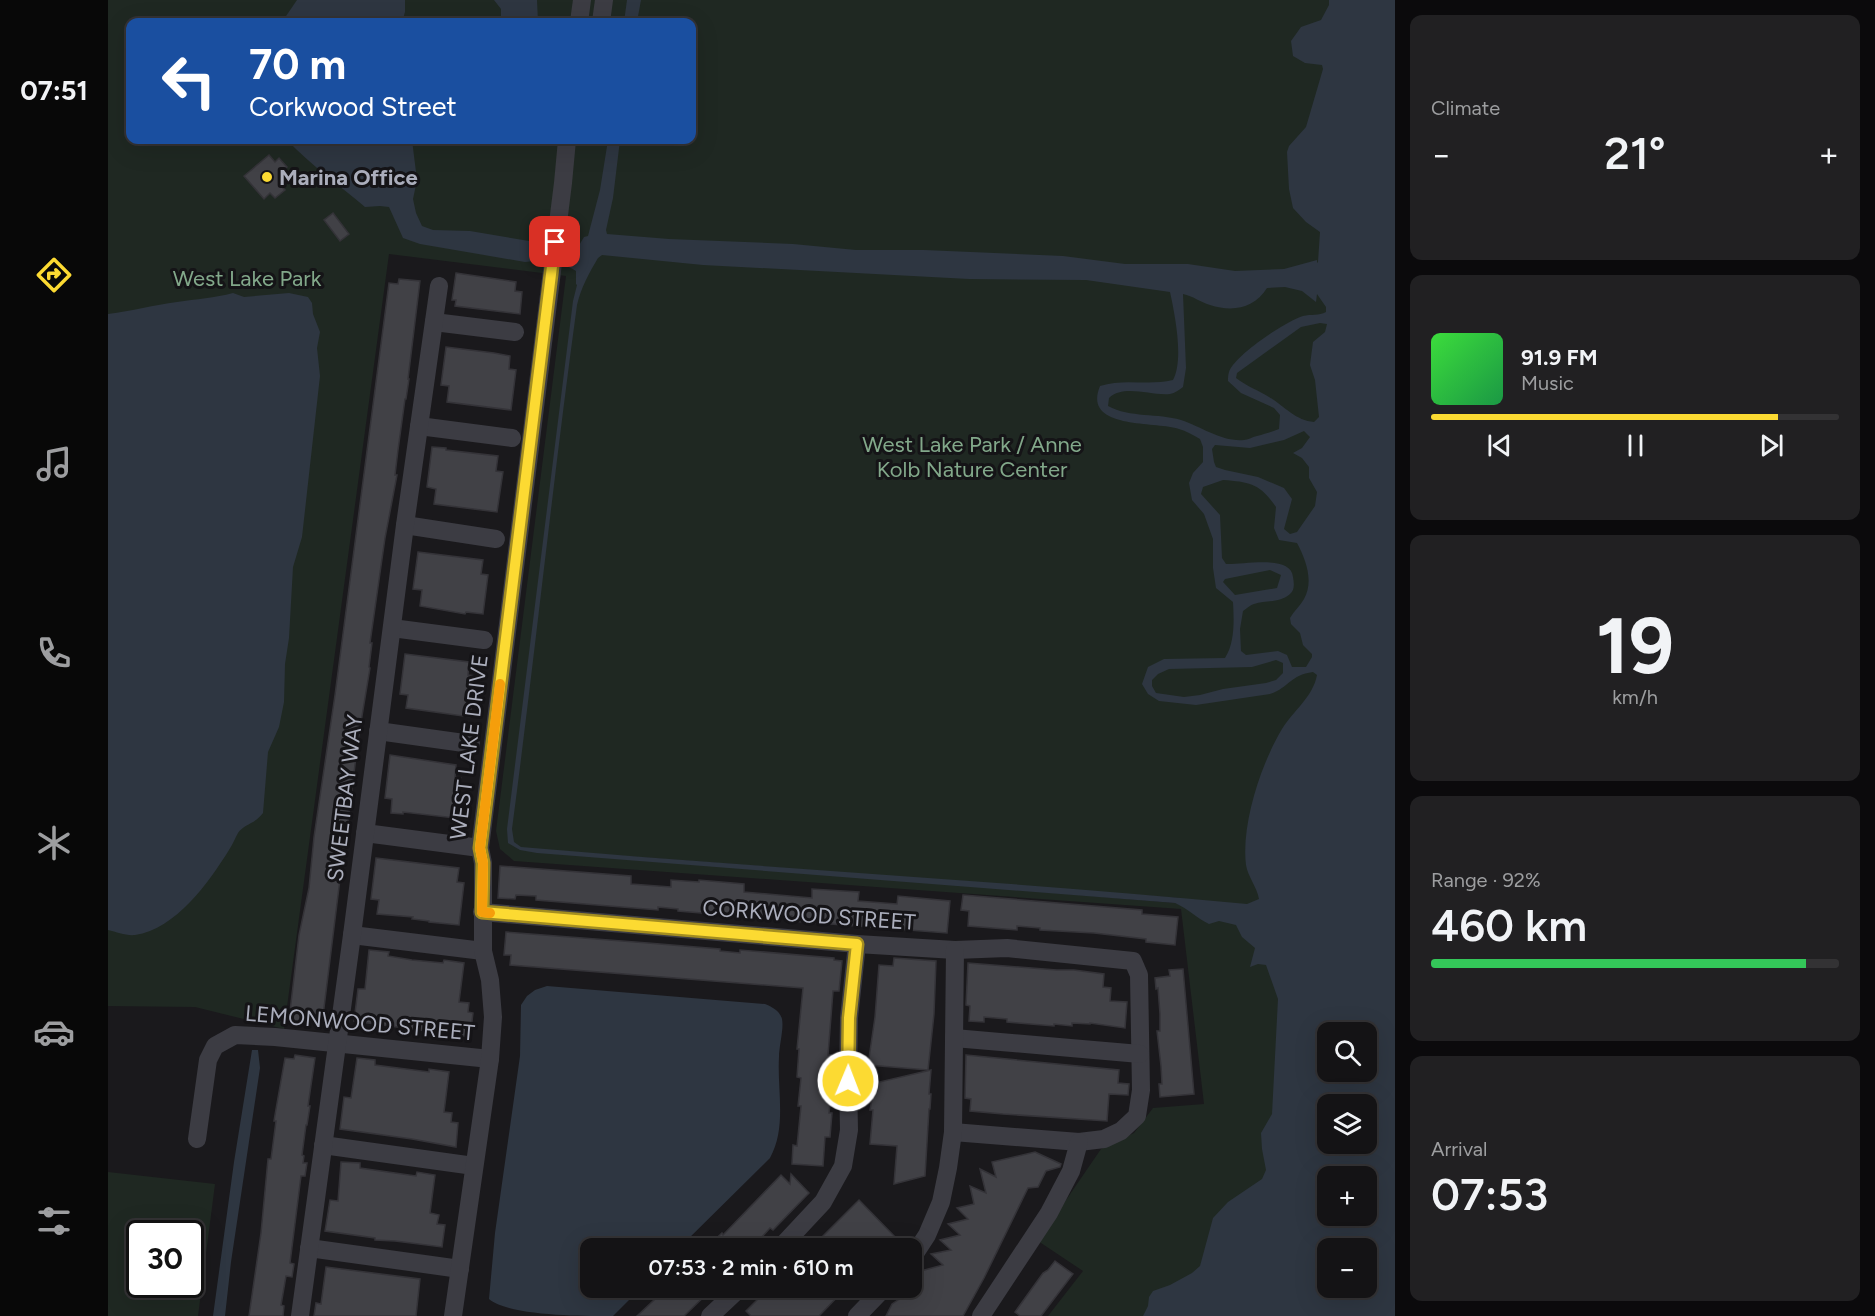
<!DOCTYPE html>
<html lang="en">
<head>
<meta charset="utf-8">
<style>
	:root { --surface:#141315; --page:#212022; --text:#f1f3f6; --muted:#9d9ea0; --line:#333234; --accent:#fcda32 }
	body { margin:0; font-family:Figtree,sans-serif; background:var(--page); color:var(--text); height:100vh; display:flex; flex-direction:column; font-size:22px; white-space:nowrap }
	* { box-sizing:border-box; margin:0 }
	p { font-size:20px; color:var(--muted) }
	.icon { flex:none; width:33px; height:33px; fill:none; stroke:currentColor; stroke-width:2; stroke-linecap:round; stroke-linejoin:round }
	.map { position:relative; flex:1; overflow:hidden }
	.side { display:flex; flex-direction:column; gap:15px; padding:15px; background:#0b0a0c; width:480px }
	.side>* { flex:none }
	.hud { position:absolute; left:18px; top:18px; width:570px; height:126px; border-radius:12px; box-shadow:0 6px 24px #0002,0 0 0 2px var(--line); background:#1a4fa0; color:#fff; overflow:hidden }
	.buttons { position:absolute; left:1209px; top:1022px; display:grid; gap:12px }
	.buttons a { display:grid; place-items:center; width:60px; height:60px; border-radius:12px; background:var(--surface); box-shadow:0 6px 24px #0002,0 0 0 2px var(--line); font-size:30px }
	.speed { position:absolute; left:18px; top:1220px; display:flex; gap:12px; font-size:30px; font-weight:700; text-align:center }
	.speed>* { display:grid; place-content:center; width:78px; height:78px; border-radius:50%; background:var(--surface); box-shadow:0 6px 24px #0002,0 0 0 2px var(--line); line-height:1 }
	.speed .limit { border:3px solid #111; border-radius:9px; background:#fff; color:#111 }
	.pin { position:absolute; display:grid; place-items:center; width:51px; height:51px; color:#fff; margin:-26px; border-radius:12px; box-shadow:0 3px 9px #0006 }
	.me { position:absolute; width:66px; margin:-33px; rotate:1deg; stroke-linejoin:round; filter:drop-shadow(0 0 4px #0008) }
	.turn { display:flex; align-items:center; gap:21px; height:126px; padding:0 24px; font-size:27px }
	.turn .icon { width:78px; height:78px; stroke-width:2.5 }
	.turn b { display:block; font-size:42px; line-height:51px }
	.big { font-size:45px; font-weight:600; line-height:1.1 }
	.side .card { flex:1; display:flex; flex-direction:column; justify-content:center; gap:9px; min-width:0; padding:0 21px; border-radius:12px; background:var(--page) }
	.side .dial { align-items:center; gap:0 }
	.dial b { font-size:78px; line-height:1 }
	.song { display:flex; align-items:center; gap:18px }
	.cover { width:72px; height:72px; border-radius:9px; background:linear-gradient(135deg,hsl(120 70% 55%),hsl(140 70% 35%)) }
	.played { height:6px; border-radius:3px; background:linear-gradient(90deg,var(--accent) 85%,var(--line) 85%) }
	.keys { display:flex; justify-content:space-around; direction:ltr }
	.heat { display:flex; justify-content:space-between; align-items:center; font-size:33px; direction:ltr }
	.charge { height:9px; border-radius:4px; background:linear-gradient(90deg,#34c759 92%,var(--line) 0) }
	.trip { position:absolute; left:472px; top:1238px; width:342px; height:60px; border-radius:12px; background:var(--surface); box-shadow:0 6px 24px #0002,0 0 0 2px var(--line); font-weight:600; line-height:60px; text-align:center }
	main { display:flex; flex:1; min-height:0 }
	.tab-bar { display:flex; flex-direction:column; width:108px; justify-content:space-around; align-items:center; background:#080808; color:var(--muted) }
	.tab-bar .icon { width:42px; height:42px }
	.tab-bar .selected { color:var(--accent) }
	.tab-bar b { font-size:27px; color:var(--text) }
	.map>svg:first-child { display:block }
</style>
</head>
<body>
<main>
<nav class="tab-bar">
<b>07:51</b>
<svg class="icon selected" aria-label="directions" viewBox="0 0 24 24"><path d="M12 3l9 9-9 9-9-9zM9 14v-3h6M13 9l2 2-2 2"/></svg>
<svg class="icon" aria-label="music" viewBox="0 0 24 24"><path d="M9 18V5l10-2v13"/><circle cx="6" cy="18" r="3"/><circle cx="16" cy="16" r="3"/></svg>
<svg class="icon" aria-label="phone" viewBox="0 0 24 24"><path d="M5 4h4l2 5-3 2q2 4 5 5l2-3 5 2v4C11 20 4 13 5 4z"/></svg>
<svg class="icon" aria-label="climate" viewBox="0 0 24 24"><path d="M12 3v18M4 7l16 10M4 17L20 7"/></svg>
<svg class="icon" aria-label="car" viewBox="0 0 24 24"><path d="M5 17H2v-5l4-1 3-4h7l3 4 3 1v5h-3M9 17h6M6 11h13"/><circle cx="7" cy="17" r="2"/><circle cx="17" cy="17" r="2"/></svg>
<svg class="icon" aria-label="filters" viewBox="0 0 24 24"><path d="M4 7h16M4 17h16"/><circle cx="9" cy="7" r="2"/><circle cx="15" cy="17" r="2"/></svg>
</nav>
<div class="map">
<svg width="1287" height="1316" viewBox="0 0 1287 1316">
	<rect width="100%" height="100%" fill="#1a191c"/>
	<g fill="#1f2822" fill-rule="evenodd">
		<path d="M0 0H1287V1316H940L975 1271 930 1241 993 1149 1026 1133 1045 1108 1096 1104 1073 909 406 861 392 849 388 831 458 276 281 254 176 1029 87 1007 0 1006ZM22 22H584V140H22ZM411 848 1071 898 1072 905 1067 903ZM1220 1032H1258V1071H1220ZM1220 1104H1258V1143H1220ZM1220 1176H1258V1215H1220ZM1220 1248H1258V1287H1220Z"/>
		<path d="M0 1172 107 1184 90 1316H0ZM32 1233H82V1284H32Z"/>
	</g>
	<g fill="#2e3641" fill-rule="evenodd">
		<path d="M189 0H297V12L294 22H174Z"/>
		<path d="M386 0H429L430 22H393V9Z"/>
		<path d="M519 0H533L529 22H516Z"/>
		<path d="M1221 0H1287V1316H1035L1040 1306 1041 1297 1045 1291 1062 1285 1084 1273 1092 1266 1105 1218 1120 1202 1154 1179 1158 1170 1154 1149 1153 1133 1164 1114 1170 999 1158 965 1150 964 1142 967 1147 948 1134 937 1128 925 1111 921 1101 924C1088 918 1081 909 1067 903L429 853 412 850 400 843 399 829 465 301 469 285 468 284V271C456 262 432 259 417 262L312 244 295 238 281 207 272 206 257 207C231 185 203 165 179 140H304L309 180 305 199 308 213 314 226 325 230 362 231 421 241 465 251 470 247 476 237 480 236 492 190 500 140H512L505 198 498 230 499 234 561 239 685 244 748 250H816L955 256 1017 264H1080L1127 271 1176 269 1209 260V263L1210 262 1212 232 1198 222 1185 208 1181 189 1179 152 1181 146 1198 127 1215 69 1214 65 1197 63 1185 56 1183 41 1193 27 1213 20 1221 5ZM494 255 595 265 861 279 978 280 1062 292C1067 315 1076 360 1065 380 1040 386 1016 378 992 386 974 430 1046 421 1071 429 1078 431 1085 435 1092 439L1095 447V462L1085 473 1081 483 1084 500 1096 514 1105 539V568L1108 588 1125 602C1126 620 1127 643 1117 658L1056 659 1040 667 1034 684 1040 694 1051 701 1088 705 1162 694C1182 687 1182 675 1205 672L1209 675C1205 697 1185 711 1174 729 1153 764 1133 824 1138 865 1140 877 1149 887 1151 899L1139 904C898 881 655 868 413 847L406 842 404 829C427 655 445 480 469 305 473 288 481 273 490 258ZM1177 287 1194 291 1208 302 1209 294 1218 307V312C1211 316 1203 314 1195 316 1178 321 1127 355 1121 372 1120 375 1120 378 1120 381L1133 393 1166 408 1172 415 1171 429C1163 432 1157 434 1149 436 1144 437 1140 440 1136 440 1114 442 1094 427 1073 420 1050 413 1022 418 1000 406L1001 398C1016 384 1043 396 1062 394 1067 393 1071 390 1075 387L1078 368 1075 294C1085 296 1092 302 1102 305 1124 312 1146 309 1159 288ZM1212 323 1219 324 1217 332 1205 342 1202 365 1207 380 1211 417 1206 422C1188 421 1176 406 1161 397 1150 390 1138 386 1128 378L1129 373 1193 327ZM1196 431 1202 437 1194 448 1185 453 1194 458 1201 467V478L1209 492 1207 506 1189 532 1182 534 1176 529 1184 499 1176 488 1150 477 1117 470 1108 467 1106 462 1104 449 1107 445 1142 448 1176 440ZM1115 480C1143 482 1152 484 1168 507L1166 528 1171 540 1189 543C1198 560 1206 581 1196 599 1192 606 1186 611 1182 618L1183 624 1192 633 1195 645 1204 654V657L1198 667H1184L1179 655 1170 651 1138 655 1133 651 1132 629 1135 611C1138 609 1142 605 1146 604 1158 600 1172 603 1182 594 1187 590 1186 583 1185 577 1183 554 1134 565 1118 564L1114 558 1112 515 1093 494 1095 487ZM1162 570 1173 575 1169 588 1127 595 1115 582 1117 579ZM1168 660 1175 663V673L1168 680 1158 683 1115 689 1092 695 1076 697 1048 693 1044 686V680L1050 674 1061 669 1144 667ZM1220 1032H1258V1071H1220ZM1220 1104H1258V1143H1220ZM1220 1176H1258V1215H1220ZM1220 1248H1258V1287H1220Z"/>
		<path d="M125 293 136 297 181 293 200 297 204 303 205 314 212 332 209 348 212 376 194 537 185 567 181 638 177 664 176 702 171 727 160 752 155 813C147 824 136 824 130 833 127 838 125 844 121 850 101 882 68 929 27 935 18 936 9 932 0 930V314C24 311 46 305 69 302 88 299 107 298 125 293Z"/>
		<path d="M439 986 657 1004C664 1007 672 1011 674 1019 676 1029 671 1046 671 1057 669 1091 679 1127 662 1158L571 1248H483V1287H534L505 1316C476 1316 401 1316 381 1299L387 1233 412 1056 413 1005 419 996 427 990Z"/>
		<path d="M144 1050H150L152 1068 123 1262 117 1316H105L126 1162Z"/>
	</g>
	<g fill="#414146" stroke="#343338" stroke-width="1.5">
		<path d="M161 155 167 162 171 158 179 167 174 172 181 179 173 186 177 190 167 198 162 193 156 199 136 176Z"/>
		<path d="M225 213 241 234 232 241 216 220Z"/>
		<path d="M348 273 408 282 407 291 414 292 412 314 347 306 348 300H344Z"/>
		<path d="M291 279 312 281 300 379H301L298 399H297L290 450 287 475H289L277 538 262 643H264L261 667 262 668 250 740 239 831H238L214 1024 181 1020 191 935 201 888 206 837 227 695 281 283 290 284Z"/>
		<path d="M338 347 386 353 402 356 401 369 408 370 403 410 339 402 341 386 333 385Z"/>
		<path d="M324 447 338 448V450L390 456 388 471 395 472 389 512 326 504 328 489 319 487Z"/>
		<path d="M310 552 375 560 373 574 380 575 375 614 358 612 357 614 312 606 314 590 305 589Z"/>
		<path d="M297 654 361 662 360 675 367 676 362 717 298 708 300 695 292 694Z"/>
		<path d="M282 755 348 765 347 777 353 778 347 818 295 812V814L283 813 284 799 277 798Z"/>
		<path d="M268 858 351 868 349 882 356 883 351 925 321 922V921L304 919 305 917 269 914 271 900 263 899Z"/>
		<path d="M392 866 523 876V884L563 887V880L591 882V880L636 884V892L704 898V889L751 892 750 901 789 904 790 896 842 901 839 933 684 921V916L662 914V918L641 917 570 911V909L550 907V910L428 900V896L408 895 407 899 390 898Z"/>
		<path d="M855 895 1034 910V914L1070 917 1067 945 1038 942V939L986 933 932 930V928L909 926V930L860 926 861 911 853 910Z"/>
		<path d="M398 932 540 943 612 949V951L632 953V950L726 958V960L734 961 731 991H725L720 1055H723L721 1084 724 1085 721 1113H724L722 1137H717L715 1166 684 1164 685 1145 689 1146 693 1106H690L693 1078 689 1077 691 1049H689L695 988 402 965 403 955H396Z"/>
		<path d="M261 950 281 952 280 956 304 960 335 963 336 960 356 963 351 1002 361 1003 360 1012 365 1013 362 1037 246 1021 250 989H257Z"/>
		<path d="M786 958 828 961 826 1014 820 1070 760 1065 767 1017 771 965 785 966Z"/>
		<path d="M860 963 949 970H966L996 974 995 987 1003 988 1002 1001 1019 1002 1017 1028 982 1023V1024L964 1023V1026L946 1024V1026L910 1023 899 1022V1019L876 1017V1022L861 1021 862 1006 858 1005Z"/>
		<path d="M1075 969 1086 1094 1052 1097 1051 1084H1054L1053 1066 1049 1031H1052V1014L1050 988 1048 989 1047 978 1062 976 1061 970Z"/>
		<path d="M187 1055 207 1058 200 1106H202L199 1125H198L194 1155 196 1156 195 1163H199L197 1176H193L182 1263 186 1264 184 1277 178 1276 173 1305 176 1306 175 1316H141L153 1233 160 1159H163L168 1121H166L168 1109 177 1058 186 1059Z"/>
		<path d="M858 1055 1011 1070 1010 1083 1021 1084 1020 1095 1001 1094 999 1121 895 1114 862 1111 863 1099 857 1098Z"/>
		<path d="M249 1058 267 1060V1065L321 1072V1069L341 1072 336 1112 344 1113 343 1122 350 1123 348 1147 304 1139 232 1129 236 1097 243 1098Z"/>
		<path d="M823 1070 821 1094H823L822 1109H821L817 1176 786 1184 789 1146 762 1144 765 1110H762L767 1083Z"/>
		<path d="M927 1152 953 1164 952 1167 938 1171 930 1187 920 1188 876 1278 855 1316H778L784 1304 796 1296 800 1298 813 1271 835 1265 823 1254 843 1250 832 1240 852 1235 840 1224 860 1219 849 1208 866 1204 862 1186 878 1193 872 1169 888 1177 884 1162Z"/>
		<path d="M233 1162 252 1163V1168L308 1176 309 1172 327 1175 322 1213 331 1215 329 1224 337 1225 334 1247 287 1241 267 1240V1238L217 1231 222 1200 230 1201Z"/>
		<path d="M683 1174 701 1193 665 1230 662 1228 644 1248H598L614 1233 615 1235 673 1175 682 1184Z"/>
		<path d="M751 1200 789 1239 780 1248H703Z"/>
		<path d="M947 1261 965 1274 933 1316H912L907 1312 935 1273 940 1270Z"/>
		<path d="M218 1267 312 1279 308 1316H206L208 1303 213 1304Z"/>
		<path d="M560 1287H606L576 1316H529Z"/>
		<path d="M662 1287H739L711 1316H643L638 1311Z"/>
	</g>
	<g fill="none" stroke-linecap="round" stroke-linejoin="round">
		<g stroke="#3c3c43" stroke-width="18">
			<path d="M471 22 474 0"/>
			<path d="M493 22 496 0"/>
			<path d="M326 322 407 332"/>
			<path d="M311 426 404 438"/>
			<path d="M297 525 388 539"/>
			<path d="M284 628 376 640"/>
			<path d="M270 731 363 744"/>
			<path d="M257 833 372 848"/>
			<path d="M374 912 749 944 847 950 899 948 1025 961 1031 975 1033 1090 1029 1116 1013 1131 996 1139 971 1142 845 1132"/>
			<path d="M244 935 375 951"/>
			<path d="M846 1038 1032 1054"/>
			<path d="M89 1139 100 1060 107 1046 127 1035 167 1037 382 1059"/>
			<path d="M215 1145 366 1166"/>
			<path d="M201 1248 352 1269"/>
			<path d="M672 1248 715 1202 735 1166 741 1130 740 1081 741 1018 749 944"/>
			<path d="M804 1258 819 1235 833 1202 840 1168 845 1132 847 950"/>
			<path d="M192 1316 244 935 297 525 331 286"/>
			<path d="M345 1316 382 1059 385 1017 382 980 375 951V863L372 848 455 183 459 140"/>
			<path d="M602 1316 633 1287"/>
			<path d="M749 1316 777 1287"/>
			<path d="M873 1316 941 1213 963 1171 971 1142"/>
		</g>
	</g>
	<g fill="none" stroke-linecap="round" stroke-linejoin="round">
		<g stroke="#a48e20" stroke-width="15">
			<path id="route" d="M447 242 372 848 375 863 374 912 749 944 741 1018 740 1081"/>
		</g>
		<use href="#route" stroke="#fcda32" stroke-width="10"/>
		<path stroke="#f59e0b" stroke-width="10" d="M382 913 374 912 375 863 372 848 392 684"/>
	</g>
	<circle fill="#fcda32" stroke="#151417" stroke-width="2" cx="159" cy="177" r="6"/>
	<g text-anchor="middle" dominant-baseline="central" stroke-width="6" stroke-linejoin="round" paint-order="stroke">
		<g font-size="22" font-weight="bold" fill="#abaebc" stroke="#151417" text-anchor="start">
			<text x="171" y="177">Marina Office</text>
		</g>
		<g font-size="22" fill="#82a88a" stroke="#151417">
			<text x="139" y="278">West Lake Park</text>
			<text x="864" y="444">West Lake Park / Anne<tspan x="864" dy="25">Kolb Nature Center</tspan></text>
		</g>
		<g font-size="22" fill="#abaebc" stroke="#151417">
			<text transform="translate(361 747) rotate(-83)">WEST LAKE DRIVE</text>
			<text transform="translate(237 798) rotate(-83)">SWEETBAY WAY</text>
			<text transform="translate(701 915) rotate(4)">CORKWOOD STREET</text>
			<text transform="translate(252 1023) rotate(5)">LEMONWOOD STREET</text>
		</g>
	</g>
</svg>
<div class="buttons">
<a><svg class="icon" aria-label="search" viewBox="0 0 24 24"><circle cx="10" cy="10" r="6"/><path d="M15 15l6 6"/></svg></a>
<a><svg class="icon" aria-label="layers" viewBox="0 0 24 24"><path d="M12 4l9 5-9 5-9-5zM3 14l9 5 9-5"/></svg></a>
<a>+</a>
<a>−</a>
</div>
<div class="speed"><div class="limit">30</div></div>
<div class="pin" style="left:447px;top:242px;background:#d93025"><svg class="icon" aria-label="arrive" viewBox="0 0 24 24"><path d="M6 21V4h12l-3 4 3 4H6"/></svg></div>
<svg class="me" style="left:740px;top:1081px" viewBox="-20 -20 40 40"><circle r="17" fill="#fcda32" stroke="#fff" stroke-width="3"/><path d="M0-11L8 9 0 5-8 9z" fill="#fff"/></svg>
<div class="trip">07:53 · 2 min · 610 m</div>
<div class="hud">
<div class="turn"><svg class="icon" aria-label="left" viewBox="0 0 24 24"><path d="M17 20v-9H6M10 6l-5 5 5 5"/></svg><div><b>70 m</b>Corkwood Street</div></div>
</div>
</div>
<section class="side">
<div class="card"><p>Climate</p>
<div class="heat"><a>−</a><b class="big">21°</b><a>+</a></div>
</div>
<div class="card">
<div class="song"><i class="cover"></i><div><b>91.9 FM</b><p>Music</p></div></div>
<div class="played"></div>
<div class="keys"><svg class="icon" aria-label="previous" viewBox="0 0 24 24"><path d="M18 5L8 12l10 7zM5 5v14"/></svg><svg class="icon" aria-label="pause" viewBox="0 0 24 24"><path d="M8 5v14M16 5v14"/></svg><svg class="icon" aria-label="next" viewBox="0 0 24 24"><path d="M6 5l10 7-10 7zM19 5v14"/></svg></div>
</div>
<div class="card dial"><b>19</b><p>km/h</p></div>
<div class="card"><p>Range · 92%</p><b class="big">460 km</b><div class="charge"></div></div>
<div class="card"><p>Arrival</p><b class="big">07:53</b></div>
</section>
</main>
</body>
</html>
